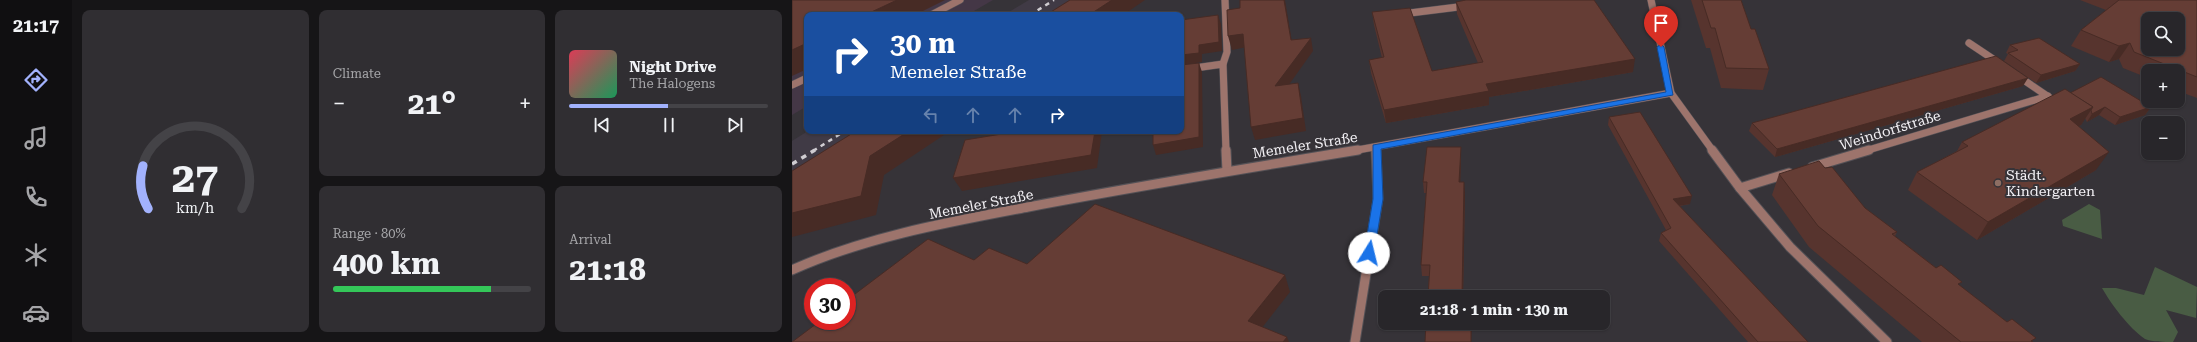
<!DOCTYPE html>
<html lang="en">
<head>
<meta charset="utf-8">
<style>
	:root { --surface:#28262a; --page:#302e32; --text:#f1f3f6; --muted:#a5a5a8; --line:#444347; --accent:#a2b2fd }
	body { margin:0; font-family:"Roboto Serif",serif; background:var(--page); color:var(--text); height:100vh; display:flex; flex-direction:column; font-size:15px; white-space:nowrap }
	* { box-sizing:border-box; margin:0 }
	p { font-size:13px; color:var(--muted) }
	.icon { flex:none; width:22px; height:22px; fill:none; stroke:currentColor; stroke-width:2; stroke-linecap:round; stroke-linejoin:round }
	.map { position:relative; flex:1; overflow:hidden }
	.sheet { display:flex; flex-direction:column; gap:10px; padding:10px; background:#161517; width:720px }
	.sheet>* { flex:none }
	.hud { position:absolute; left:12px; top:12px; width:380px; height:122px; border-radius:8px; box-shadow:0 1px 3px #0004,0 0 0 1px var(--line); background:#1a4fa0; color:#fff; overflow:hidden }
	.fabs { position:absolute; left:1349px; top:12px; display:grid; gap:8px }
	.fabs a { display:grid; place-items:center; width:44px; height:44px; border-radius:8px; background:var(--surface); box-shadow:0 1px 3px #0004,0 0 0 1px var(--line); font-size:20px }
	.speed { position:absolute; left:12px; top:278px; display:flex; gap:8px; font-size:20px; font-weight:700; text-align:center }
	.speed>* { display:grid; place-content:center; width:52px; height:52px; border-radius:50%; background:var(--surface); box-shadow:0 1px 3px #0004,0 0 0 1px var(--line); line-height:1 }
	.speed .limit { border:6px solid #d22; background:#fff; color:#111 }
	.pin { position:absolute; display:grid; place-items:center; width:34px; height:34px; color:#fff; margin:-41px -17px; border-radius:50% 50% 50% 0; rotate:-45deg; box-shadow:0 0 4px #0007 }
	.pin .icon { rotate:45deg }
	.me { position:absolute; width:44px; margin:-22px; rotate:9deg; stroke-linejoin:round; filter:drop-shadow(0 0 3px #0008) }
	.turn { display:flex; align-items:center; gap:14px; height:84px; padding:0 20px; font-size:18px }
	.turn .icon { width:52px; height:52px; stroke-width:2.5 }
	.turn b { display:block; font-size:28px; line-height:34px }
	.lanes { display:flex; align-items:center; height:38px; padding:0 20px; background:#0003; justify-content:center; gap:20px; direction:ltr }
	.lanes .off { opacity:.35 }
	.big { font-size:30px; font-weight:700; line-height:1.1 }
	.sheet .tile { flex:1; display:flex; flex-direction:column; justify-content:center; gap:6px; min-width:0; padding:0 14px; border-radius:8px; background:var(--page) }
	.sheet .dial { align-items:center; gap:0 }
	.dial svg { height:104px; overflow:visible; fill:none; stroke:var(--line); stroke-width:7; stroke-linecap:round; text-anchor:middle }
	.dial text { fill:var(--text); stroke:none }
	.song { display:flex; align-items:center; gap:12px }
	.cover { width:48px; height:48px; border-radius:6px; background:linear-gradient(135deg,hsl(350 70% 55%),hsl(150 70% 35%)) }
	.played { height:4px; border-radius:2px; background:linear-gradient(90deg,var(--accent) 50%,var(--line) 50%) }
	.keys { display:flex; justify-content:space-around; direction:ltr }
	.heat { display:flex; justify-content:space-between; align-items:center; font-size:22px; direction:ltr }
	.charge { height:6px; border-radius:3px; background:linear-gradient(90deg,#34c759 80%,var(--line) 0) }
	.sheet .tiles { flex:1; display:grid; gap:10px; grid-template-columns:repeat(3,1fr) }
	.tile:first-child { grid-row:span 2 }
	.trip { position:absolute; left:586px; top:290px; width:232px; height:40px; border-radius:8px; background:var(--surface); box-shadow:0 1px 3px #0004,0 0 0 1px var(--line); font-weight:700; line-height:40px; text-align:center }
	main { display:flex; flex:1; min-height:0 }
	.menu { display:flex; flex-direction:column; width:72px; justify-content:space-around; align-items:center; background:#100f11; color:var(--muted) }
	.menu .icon { width:28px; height:28px }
	.menu .selected { color:var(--accent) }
	.menu b { font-size:18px; color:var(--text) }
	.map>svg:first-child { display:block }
</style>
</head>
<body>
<main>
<nav class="menu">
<b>21:17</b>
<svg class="icon selected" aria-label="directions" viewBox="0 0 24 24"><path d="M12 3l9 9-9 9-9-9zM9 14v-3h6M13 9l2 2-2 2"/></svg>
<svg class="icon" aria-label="music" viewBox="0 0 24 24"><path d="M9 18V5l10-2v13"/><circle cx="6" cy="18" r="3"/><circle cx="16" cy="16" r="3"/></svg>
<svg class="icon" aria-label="phone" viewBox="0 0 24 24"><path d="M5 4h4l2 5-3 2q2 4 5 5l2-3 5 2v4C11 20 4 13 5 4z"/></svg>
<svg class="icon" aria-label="climate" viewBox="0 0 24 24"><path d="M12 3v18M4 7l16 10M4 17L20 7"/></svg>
<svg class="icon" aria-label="car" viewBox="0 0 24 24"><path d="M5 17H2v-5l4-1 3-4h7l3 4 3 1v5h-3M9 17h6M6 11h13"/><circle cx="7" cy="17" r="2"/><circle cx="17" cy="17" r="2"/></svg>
</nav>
<section class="sheet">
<div class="tiles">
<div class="tile dial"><svg viewBox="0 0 100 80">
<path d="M14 69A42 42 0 1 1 86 69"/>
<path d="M14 69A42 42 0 0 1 10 36" stroke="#a2b2fd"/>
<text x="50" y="56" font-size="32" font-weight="700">27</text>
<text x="50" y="72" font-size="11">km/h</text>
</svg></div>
<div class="tile"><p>Climate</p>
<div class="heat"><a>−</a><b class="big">21°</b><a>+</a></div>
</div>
<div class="tile">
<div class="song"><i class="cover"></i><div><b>Night Drive</b><p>The Halogens</p></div></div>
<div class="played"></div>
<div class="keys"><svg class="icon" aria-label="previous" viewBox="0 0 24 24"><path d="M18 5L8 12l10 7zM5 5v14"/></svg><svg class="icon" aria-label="pause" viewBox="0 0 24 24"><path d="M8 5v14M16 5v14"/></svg><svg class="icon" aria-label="next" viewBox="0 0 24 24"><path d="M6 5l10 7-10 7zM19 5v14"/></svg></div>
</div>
<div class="tile"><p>Range · 80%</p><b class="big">400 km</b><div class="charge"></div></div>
<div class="tile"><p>Arrival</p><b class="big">21:18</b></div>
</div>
</section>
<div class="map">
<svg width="1405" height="342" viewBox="0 0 1405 342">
	<rect width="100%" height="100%" fill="#363338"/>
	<g fill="#403a45">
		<path d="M237 0H296L274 15H212Z"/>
		<path d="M16 131H98L0 195V141Z"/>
	</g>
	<path fill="#443746" d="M0 0H201L175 15H15V106L0 115Z"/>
	<g fill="#495c44">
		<path d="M1297 204 1308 210 1310 239 1271 226 1270 220Z"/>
		<path d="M1363 267 1405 287 1404 318 1374 310 1386 332 1381 342C1372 342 1360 342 1353 339 1337 328 1319 304 1310 288H1324L1352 295Z"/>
	</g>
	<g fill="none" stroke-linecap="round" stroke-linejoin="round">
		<g stroke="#545156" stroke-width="8">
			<g id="lane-far1">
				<path d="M610 14 674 6"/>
				<path d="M139 15 168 0"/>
				<path d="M1177 43 1207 63"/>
				<path d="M431 64 435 52 433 0"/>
				<path d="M389 70 431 64 434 151"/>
				<path d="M1226 76 1258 98"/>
				<path d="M0 85 15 78"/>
				<path d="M1073 151 1256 96"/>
			</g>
		</g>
		<g stroke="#545156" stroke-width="11">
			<g id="lane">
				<path d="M434 150 435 171"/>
				<path d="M1020 167 1077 150"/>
				<path d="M948 188 997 173"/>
			</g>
		</g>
		<g stroke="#545156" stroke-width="8">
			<g id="street-far1">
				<path d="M859 0 879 93 921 151"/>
				<path d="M584 147V151"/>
				<path d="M560 151 879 93"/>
			</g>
		</g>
		<g stroke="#545156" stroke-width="11">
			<g id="street">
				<path d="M920 150 948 188 998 247 1095 342"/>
				<path d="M0 270C73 237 157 222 236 207 346 186 456 168 566 150"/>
				<path d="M563 342 586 199 584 150"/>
			</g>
		</g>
		<use href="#lane-far1" stroke="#9d746c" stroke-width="7"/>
		<use href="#lane" stroke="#9d746c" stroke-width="9"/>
		<use href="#street-far1" stroke="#9d746c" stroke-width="7"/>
		<use href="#street" stroke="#9d746c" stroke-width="9"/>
		<g stroke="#cfccd1" stroke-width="2.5" stroke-dasharray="4.5 4.5" stroke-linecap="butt">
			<path d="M238 15 262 0"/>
			<path d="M21 151 53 131"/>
		</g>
		<path stroke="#cfccd1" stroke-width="3.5" stroke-dasharray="5.5 5.5" stroke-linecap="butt" d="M0 164 23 150"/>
	</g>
	<g fill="#57342e">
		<path d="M673 0H802L841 72 697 97V105L594 123 579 73 577 60 590 58 582 25 580 12 640 71 686 63 665 14 664 2 673 1Z"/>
		<path d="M899 0H949L959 29 977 69 971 90 929 88 918 48H914Z"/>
		<path d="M1288 0H1405V98L1386 91V71H1356V78L1331 68 1327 59 1317 62 1279 46 1289 30 1314 10Z"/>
		<path d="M1218 45 1288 64 1283 71 1244 83 1212 61 1216 54 1214 53Z"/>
		<path d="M1231 86 983 157 957 131 960 123Z"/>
		<path d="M1278 93 1359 107 1353 115 1323 125 1307 115 1295 122 1293 118 1289 125 1286 126 1304 170 1185 240 1116 190 1125 172 1165 151 1170 142Z"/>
		<path d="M817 117 898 204 888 206 1016 342H956L867 241 869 233 874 230 816 125Z"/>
		<path d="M669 157 668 182 673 193 671 297H636L637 276H630L629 265 634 193H632L631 182Z"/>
		<path d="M1033 168 1073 208 1105 232 1103 236 1241 342H1130L1017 247 980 195 987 174Z"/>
	</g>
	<g fill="#472b25">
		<path d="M105 0H153L123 15H73Z"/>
		<path d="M320 0H353L331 15H297Z"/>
		<path d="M492 0H493L502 54 499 40Z"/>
		<path d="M426 15 429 24 430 51 410 54V62L389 65V55Z"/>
		<path d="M451 34 455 47 440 50 436 36Z"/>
		<path d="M519 38 521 51 486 100 483 86Z"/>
		<path d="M15 43V69L0 76V50Z"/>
		<path d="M1338 43 1327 59 1317 62 1327 46Z"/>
		<path d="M843 59 841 72 697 97V105L594 123 592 110 694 84Z"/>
		<path d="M407 63 410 72 411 147 364 155 361 145Z"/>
		<path d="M1288 64 1283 71 1244 83 1249 75Z"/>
		<path d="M1236 78 1231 86 983 157 985 149Z"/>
		<path d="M506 83 509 96 514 131 463 140 459 127Z"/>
		<path d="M1301 107 1289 125 1266 137 1278 119Z"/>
		<path d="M1313 107 1307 115 1295 122 1300 114Z"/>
		<path d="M1359 107 1353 115 1323 125 1328 117Z"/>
		<path d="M117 131H158L92 175 84 215 0 237V213L78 156Z"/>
		<path d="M303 131H310L305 168 170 191 161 178Z"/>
		<path d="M669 147V157L668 193 667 182Z"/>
		<path d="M1317 152 1304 170 1185 240 1196 222Z"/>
		<path d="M672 182 673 193 671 297H670Z"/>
		<path d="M900 196 898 204 879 207 881 199Z"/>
		<path d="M493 275 498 292 462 338 456 321Z"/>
		<path d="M679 323H680L679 342Z"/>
		<path d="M495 337 497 342H491Z"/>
	</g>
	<g fill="#653d35" stroke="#472b25" fill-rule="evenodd">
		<path d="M0 0H105L73 15H15V43L0 50Z"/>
		<path d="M278 0H320L297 15H254Z"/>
		<path d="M448 0H492L499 40 519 38 483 86 506 83 511 118 459 127 451 34 436 36 435 10 448 8Z"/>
		<path d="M674 0H802L843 59 694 84 697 91 592 110 577 60 592 57 580 12 618 8 640 71 691 62 664 2Z"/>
		<path d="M910 0H949L959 29H963L977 69 934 68 923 28H919Z"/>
		<path d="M1327 0H1405V77L1342 52 1338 43 1327 46 1289 30ZM1356 19H1386V49H1356Z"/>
		<path d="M426 15 427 42 407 45V53L389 55V20Z"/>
		<path d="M1247 38 1288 64 1249 75 1216 53 1226 50 1218 45Z"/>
		<path d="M1204 56 1236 78 985 149 960 123Z"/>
		<path d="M407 63V137L361 145V131H389V65Z"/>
		<path d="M1309 77 1359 107 1328 117 1313 107 1300 114 1299 110 1301 107 1278 93Z"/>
		<path d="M1273 89 1301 107 1278 119 1317 152 1196 222 1125 172 1176 146 1170 142Z"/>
		<path d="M848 112 900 196 881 199 1016 342H966L869 233 879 228 817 117Z"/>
		<path d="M64 131H117L78 156 69 196 0 213V171Z"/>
		<path d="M228 131H303L299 155 161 178 173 140Z"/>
		<path d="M635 147H669L667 182H672L670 297H636L638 265H629L635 182H631Z"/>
		<path d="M1027 161 1033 168 1040 167 1073 208 1105 232 1100 234 1144 268 1149 265 1170 282 1166 284 1215 322 1220 319 1244 338 1239 341 1241 342H1169L1026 226 987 174Z"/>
		<path d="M303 204 493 275 456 321 495 337 491 342H0L28 321H55V300L136 239 182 260 197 248 235 264Z"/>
		<path d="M634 323H679V342H633Z"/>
	</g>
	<path fill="#1a73e8" stroke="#114b97" d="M869 44 872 47 881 95 589 149 591 199 582 253 577 257 573 256 572 253 581 199V145L874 92 865 47Z"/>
	<circle fill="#8d6e63" stroke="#363338" stroke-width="1.5" cx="1206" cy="183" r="4"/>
	<g text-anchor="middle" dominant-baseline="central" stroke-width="4" stroke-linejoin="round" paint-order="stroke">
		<g font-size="14" fill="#f2f0f4" stroke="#363338">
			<text transform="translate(1098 130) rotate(-17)">Weindorfstraße</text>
			<text transform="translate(513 145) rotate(-9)">Memeler Straße</text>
			<text transform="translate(189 204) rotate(-11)">Memeler Straße</text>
		</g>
		<g font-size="14" fill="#f2f0f4" stroke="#363338" text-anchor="start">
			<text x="1214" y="175">Städt.<tspan x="1214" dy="16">Kindergarten</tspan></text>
		</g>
	</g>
</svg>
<div class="fabs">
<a><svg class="icon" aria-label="search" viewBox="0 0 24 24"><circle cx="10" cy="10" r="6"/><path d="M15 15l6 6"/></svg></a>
<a>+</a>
<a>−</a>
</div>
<div class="speed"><div class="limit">30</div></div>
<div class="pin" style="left:869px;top:47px;background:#d93025"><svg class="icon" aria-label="arrive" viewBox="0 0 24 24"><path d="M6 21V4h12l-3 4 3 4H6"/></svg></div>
<svg class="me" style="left:577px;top:253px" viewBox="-20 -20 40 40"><circle r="19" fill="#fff"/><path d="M0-13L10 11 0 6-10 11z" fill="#1a73e8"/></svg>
<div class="trip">21:18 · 1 min · 130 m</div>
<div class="hud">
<div class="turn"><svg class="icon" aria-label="right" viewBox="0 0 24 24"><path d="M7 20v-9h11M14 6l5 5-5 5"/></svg><div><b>30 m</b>Memeler Straße</div></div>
<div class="lanes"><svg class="icon off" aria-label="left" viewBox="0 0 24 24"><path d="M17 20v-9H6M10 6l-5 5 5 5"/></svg><svg class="icon off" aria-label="ahead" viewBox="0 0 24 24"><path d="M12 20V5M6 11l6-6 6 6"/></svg><svg class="icon off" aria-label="ahead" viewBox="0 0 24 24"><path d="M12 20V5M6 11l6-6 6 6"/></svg><svg class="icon" aria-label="right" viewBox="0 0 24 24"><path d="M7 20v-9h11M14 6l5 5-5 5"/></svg></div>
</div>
</div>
</main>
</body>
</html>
